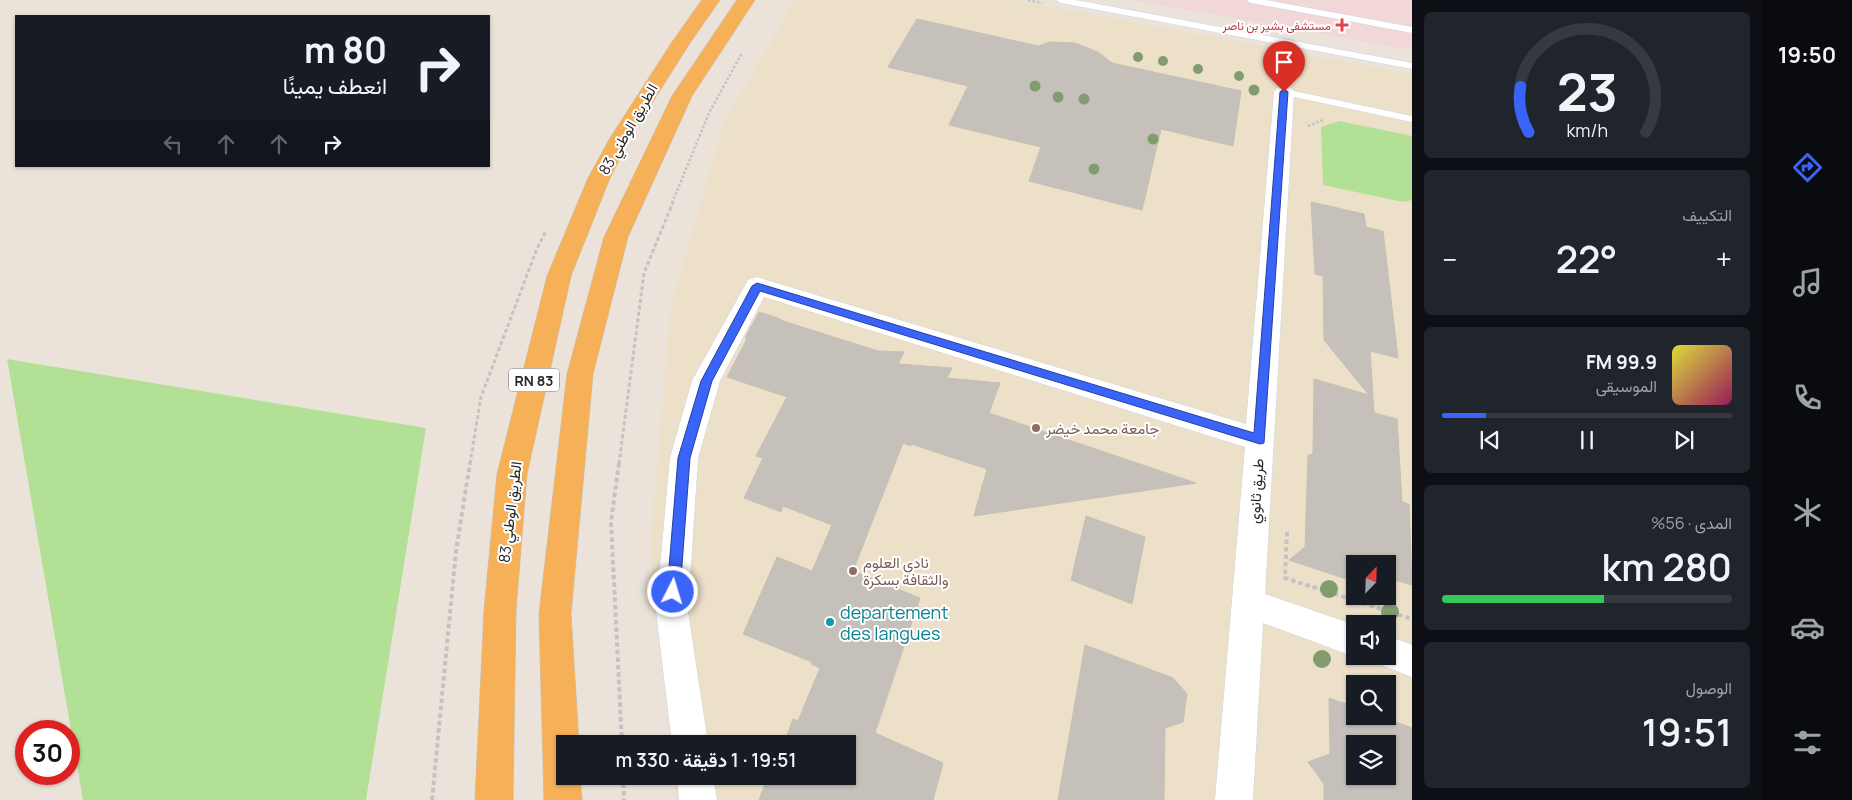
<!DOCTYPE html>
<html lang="ar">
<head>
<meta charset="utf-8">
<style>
	:root { --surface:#171b24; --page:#20242c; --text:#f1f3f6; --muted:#9ea1a6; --line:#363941; --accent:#3a63f8 }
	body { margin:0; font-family:Manrope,Vazirmatn,sans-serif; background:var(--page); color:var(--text); direction:rtl; height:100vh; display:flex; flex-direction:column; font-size:19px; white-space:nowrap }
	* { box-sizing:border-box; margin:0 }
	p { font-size:16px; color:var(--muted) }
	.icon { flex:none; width:28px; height:28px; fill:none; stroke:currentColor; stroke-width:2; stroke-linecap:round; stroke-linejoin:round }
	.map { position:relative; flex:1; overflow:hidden; direction:ltr }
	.drawer { display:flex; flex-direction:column; gap:12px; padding:12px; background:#0d0f14; width:350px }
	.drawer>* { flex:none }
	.top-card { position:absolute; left:15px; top:15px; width:475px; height:152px; border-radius:0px; box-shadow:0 1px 4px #0004; direction:rtl; background:#171b24; color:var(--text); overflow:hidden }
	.needle { width:32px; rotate:23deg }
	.fabs { position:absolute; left:1346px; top:555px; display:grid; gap:10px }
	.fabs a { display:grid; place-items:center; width:50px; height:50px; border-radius:0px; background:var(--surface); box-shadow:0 1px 4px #0004; font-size:25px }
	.speed { position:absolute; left:15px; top:720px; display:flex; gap:10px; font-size:25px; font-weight:700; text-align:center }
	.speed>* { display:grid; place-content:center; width:65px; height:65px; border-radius:50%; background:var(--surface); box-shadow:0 1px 4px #0004; line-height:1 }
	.speed .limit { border:8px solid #d22; background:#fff; color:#111 }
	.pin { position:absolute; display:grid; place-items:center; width:42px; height:42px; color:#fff; margin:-51px -21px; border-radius:50% 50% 50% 0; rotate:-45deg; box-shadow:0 0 5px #0007 }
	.pin .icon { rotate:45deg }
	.me { position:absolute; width:55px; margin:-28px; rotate:5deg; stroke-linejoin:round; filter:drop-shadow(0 0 4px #0008) }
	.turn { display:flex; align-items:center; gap:18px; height:105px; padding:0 20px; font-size:22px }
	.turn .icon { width:65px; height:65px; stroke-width:2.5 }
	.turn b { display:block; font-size:35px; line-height:42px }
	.lanes { display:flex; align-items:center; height:48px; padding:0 20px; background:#0003; justify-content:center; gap:25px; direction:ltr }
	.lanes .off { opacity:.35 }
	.big { font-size:38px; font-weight:600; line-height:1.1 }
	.drawer .tile { flex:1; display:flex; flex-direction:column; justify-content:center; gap:8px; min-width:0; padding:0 18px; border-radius:8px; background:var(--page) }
	.drawer .dial { align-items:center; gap:0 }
	.dial svg { height:130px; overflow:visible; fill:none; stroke:var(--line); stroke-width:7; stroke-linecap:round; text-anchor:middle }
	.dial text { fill:var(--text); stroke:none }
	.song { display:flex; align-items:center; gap:15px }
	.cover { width:60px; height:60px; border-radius:8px; background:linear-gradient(135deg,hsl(60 70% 55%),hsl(330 70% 35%)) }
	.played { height:5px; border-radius:2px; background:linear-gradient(90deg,var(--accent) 15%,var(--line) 15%) }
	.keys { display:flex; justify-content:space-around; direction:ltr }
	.heat { display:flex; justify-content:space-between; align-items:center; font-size:28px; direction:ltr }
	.charge { height:8px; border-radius:4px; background:linear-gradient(90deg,#34c759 56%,var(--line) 0) }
	.trip { position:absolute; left:556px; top:735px; width:300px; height:50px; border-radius:0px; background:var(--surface); box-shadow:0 1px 4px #0004; font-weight:600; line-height:50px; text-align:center; direction:rtl }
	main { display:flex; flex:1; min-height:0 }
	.dock { display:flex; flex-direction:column; width:90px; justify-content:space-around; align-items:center; background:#090b0e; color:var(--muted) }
	.dock .icon { width:35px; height:35px }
	.dock .current { color:var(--accent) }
	.dock b { font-size:22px; color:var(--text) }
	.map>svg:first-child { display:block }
</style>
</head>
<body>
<main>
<nav class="dock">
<b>19:50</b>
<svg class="icon current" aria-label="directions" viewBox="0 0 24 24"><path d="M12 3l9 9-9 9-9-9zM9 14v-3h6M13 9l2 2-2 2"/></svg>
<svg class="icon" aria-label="music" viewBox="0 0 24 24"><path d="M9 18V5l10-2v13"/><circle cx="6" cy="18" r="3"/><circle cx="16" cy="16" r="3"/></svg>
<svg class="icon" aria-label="phone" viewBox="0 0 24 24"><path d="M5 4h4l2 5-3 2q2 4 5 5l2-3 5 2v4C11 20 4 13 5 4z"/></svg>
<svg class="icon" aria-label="climate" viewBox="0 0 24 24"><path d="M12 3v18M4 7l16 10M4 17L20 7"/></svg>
<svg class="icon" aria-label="car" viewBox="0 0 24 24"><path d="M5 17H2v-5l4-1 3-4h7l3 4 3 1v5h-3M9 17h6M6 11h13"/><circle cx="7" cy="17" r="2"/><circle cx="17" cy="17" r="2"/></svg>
<svg class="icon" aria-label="filters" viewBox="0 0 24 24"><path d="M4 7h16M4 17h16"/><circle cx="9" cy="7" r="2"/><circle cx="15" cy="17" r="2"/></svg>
</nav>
<section class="drawer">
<div class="tile dial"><svg viewBox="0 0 100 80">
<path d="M14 69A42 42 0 1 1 86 69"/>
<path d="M14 69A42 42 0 0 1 9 41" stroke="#3a63f8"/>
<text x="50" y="56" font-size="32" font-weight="700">23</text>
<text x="50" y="72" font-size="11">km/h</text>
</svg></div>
<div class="tile"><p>التكييف</p>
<div class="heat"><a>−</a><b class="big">22°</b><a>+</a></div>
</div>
<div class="tile">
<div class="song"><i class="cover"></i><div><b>99.9 FM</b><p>الموسيقى</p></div></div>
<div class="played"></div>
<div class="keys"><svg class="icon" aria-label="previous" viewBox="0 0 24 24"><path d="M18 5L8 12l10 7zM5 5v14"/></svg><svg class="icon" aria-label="pause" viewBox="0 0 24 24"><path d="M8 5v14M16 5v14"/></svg><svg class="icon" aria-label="next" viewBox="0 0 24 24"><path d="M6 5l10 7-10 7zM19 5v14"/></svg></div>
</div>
<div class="tile"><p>المدى · 56%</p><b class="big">280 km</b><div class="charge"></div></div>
<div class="tile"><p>الوصول</p><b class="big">19:51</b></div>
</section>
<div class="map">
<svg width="1412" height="800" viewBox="0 0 1412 800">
	<rect width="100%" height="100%" fill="#ebe3da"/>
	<path fill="#ede0c9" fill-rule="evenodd" d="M795 0H1013L1412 74V800H677L674 776H848V744H671L650 549 671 306 724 123ZM1355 564H1388V596H1355ZM1355 624H1388V656H1355ZM1355 684H1388V716H1355ZM1355 744H1388V776H1355Z"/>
	<path fill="#f2d7d9" d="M1131 0H1412V50Z"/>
	<g fill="#b2e196">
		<path d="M1339 121 1412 136V200L1403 202 1323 185 1321 127Z"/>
		<path d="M7 359 426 428 366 800H83Z"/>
	</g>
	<g fill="#c6c0ba" stroke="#c6bfb4" fill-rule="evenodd">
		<path d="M917 19 1038 46 1050 42 1075 43 1098 52 1112 63 1241 91 1233 146 1161 129 1142 210 1029 181 1041 147 949 125 968 86 888 67Z"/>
		<path d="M1311 202 1364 214 1366 227 1383 231 1398 358 1370 351 1374 413 1397 419 1402 502 1409 504 1412 585 1388 578V564H1355V582L1289 560 1305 547 1308 455 1313 454 1314 379 1369 395 1324 340 1323 276 1315 274Z"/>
		<path d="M759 312 781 319 780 320 878 351 904 352 898 364 952 368 947 378 1000 383 989 413 1196 483 974 516 987 469 911 444V446L903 443 853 571 920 598 875 733 943 763 933 800H759L768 776H848V744H784L793 719 798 721 820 668 811 664 812 662 743 634 777 557 812 571 832 525 783 506 781 512 744 498 763 458 756 456 787 397 727 377 747 339 745 338Z"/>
		<path d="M1086 516 1145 537 1132 604 1071 580Z"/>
		<path d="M1085 645 1173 678 1187 694 1183 722 1165 728 1164 800H1058Z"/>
		<path d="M1329 698 1355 707V716H1380L1412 728V800H1324V784L1308 762 1330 754ZM1355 744H1388V776H1355Z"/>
	</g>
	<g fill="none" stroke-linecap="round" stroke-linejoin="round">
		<g stroke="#cfd3e1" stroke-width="1">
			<g id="service">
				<path d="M1056 0H1076L1412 63V69L1061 3Z"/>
				<path d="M1246 0H1266L1412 27V33L1251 3Z"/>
				<path d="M1284 89 1412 116V122L1280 94 1279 92 1280 90Z"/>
			</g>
		</g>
		<g stroke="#cfd3e1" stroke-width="1">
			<g id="minor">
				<path d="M1284 86 1291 88 1294 92 1265 594 1355 625V656H1357L1355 657 1263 623 1253 800H1215L1245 447 764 297 720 381 698 458 688 611 708 744H672L656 611 670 458 692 381 748 280 757 277 766 280 1246 424 1274 92 1277 88Z"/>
				<path d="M1388 636 1412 645V677L1376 663 1373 656H1388Z"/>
				<path d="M677 776H713L717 800H679Z"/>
			</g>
		</g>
		<g stroke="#c3c3c3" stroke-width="1">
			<g id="trunk">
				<path d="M702 0H720L690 43 630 138 610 178 571 276 527 474 516 610 513 800H475L484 610 497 474 547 276 588 178 610 138 672 42Z"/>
				<path d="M737 0H755L692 96 628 237 593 374 571 614 579 744H565V776H580L582 800H544L539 614 567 374 604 237 672 96Z"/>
			</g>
		</g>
		<g stroke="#c3c3c3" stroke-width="2.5" stroke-dasharray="2.5 2" stroke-linecap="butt">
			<path d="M1028 0 1042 3"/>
			<path d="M1308 126 1323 120"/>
			<path d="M672 203 709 113 742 53"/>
		</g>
		<g stroke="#c3c3c3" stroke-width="3" stroke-dasharray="4 2.5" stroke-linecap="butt">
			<path d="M470 464 481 397 536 251 546 231"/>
			<path d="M619 464 644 273 673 202"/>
		</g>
		<g stroke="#c3c3c3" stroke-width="4" stroke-dasharray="4.5 3" stroke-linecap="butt">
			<path d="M619 463 611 522 622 744"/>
			<path d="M1287 532 1285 578 1412 619"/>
			<path d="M623 776 624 800"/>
			<path d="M432 800 456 551 470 463"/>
		</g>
		<use href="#service" fill="#fff" fill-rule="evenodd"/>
		<use href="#minor" fill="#fff" fill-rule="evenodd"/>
		<use href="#trunk" fill="#f6b058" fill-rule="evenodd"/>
	</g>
	<g fill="#819d70">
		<circle cx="1138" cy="57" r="5"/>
		<circle cx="1163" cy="61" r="5"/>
		<circle cx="1198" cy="69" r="5"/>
		<circle cx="1239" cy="76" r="5"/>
		<circle cx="1035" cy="86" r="5.5"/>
		<circle cx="1254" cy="90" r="5.5"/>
		<circle cx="1058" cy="97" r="5.5"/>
		<circle cx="1084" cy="99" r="5.5"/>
		<circle cx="1153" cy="139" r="5.5"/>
		<circle cx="1094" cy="169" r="5.5"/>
		<circle cx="1329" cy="589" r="9"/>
		<circle cx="1390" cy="612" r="9"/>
		<circle cx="1322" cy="659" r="9"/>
	</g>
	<path fill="#3a63f8" stroke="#2640a1" d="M1284 89 1288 92 1264 443 1260 444 760 291 712 381 690 458 680 592 678 596 673 598 669 596 667 592 678 458 701 381 752 286 757 283 1254 433 1280 92Z"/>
	<path fill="#e0444e" stroke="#fff" stroke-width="2" d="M1339.5 17.5h5v5h5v5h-5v5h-5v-5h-5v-5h5z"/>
	<g fill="#8d6e63" stroke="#fff" stroke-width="2">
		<circle cx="1036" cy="428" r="5"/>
		<circle cx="853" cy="571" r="5"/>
	</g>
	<circle fill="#0f9aa8" stroke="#fff" stroke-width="2" cx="830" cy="622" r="5"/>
	<g text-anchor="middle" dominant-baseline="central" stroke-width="4" stroke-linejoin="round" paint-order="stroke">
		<g font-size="12" fill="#be3a42" stroke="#fff" text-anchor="end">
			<text x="1331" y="25">مستشفى بشير بن ناصر</text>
		</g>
		<rect fill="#fff" stroke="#686868" stroke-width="1" x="509" y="368.5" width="50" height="23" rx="4"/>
		<g font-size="14" font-weight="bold" fill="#282828">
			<text x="534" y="380">RN 83</text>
		</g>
		<g font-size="15" fill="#282828" stroke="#fff">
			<text transform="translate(628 129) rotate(-60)">الطريق الوطني 83</text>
			<text transform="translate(1256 491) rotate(-86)">طريق ثانوي</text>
			<text transform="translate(510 512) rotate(-83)">الطريق الوطني 83</text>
		</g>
		<g font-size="15" fill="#785e54" stroke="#fff" text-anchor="start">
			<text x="1046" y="428">جامعة محمد خيضر</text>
			<text x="863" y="562">نادي العلوم<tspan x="863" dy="17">والثقافة بسكرة</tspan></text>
		</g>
		<g font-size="18" fill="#0d838f" stroke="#fff" text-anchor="start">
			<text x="840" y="612">departement<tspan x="840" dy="21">des langues</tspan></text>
		</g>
	</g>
</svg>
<div class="fabs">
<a><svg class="needle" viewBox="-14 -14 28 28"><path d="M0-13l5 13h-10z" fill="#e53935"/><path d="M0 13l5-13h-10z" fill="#9ea1a6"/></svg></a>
<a><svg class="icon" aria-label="sound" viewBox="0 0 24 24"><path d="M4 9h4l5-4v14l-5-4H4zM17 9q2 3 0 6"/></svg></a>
<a><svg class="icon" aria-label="search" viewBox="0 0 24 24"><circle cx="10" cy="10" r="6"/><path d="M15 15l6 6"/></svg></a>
<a><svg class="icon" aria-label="layers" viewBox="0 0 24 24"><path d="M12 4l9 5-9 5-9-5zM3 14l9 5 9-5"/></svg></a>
</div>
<div class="speed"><div class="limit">30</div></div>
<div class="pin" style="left:1284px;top:92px;background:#d93025"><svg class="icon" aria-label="arrive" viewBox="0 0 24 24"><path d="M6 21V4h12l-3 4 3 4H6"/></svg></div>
<svg class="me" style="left:673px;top:592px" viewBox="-20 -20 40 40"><circle r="17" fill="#3a63f8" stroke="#fff" stroke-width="3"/><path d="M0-11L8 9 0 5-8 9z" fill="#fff"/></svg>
<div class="trip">19:51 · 1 دقيقة · 330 m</div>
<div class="top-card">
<div class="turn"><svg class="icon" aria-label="right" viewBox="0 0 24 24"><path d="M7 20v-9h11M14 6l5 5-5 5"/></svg><div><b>80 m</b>انعطف يمينًا</div></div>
<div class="lanes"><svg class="icon off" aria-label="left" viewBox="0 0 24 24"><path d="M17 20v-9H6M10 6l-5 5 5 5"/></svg><svg class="icon off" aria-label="ahead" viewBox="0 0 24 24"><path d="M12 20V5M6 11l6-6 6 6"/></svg><svg class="icon off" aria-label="ahead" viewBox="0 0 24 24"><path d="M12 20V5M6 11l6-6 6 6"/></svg><svg class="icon" aria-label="right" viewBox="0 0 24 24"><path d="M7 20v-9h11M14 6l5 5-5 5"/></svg></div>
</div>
</div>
</main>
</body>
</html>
